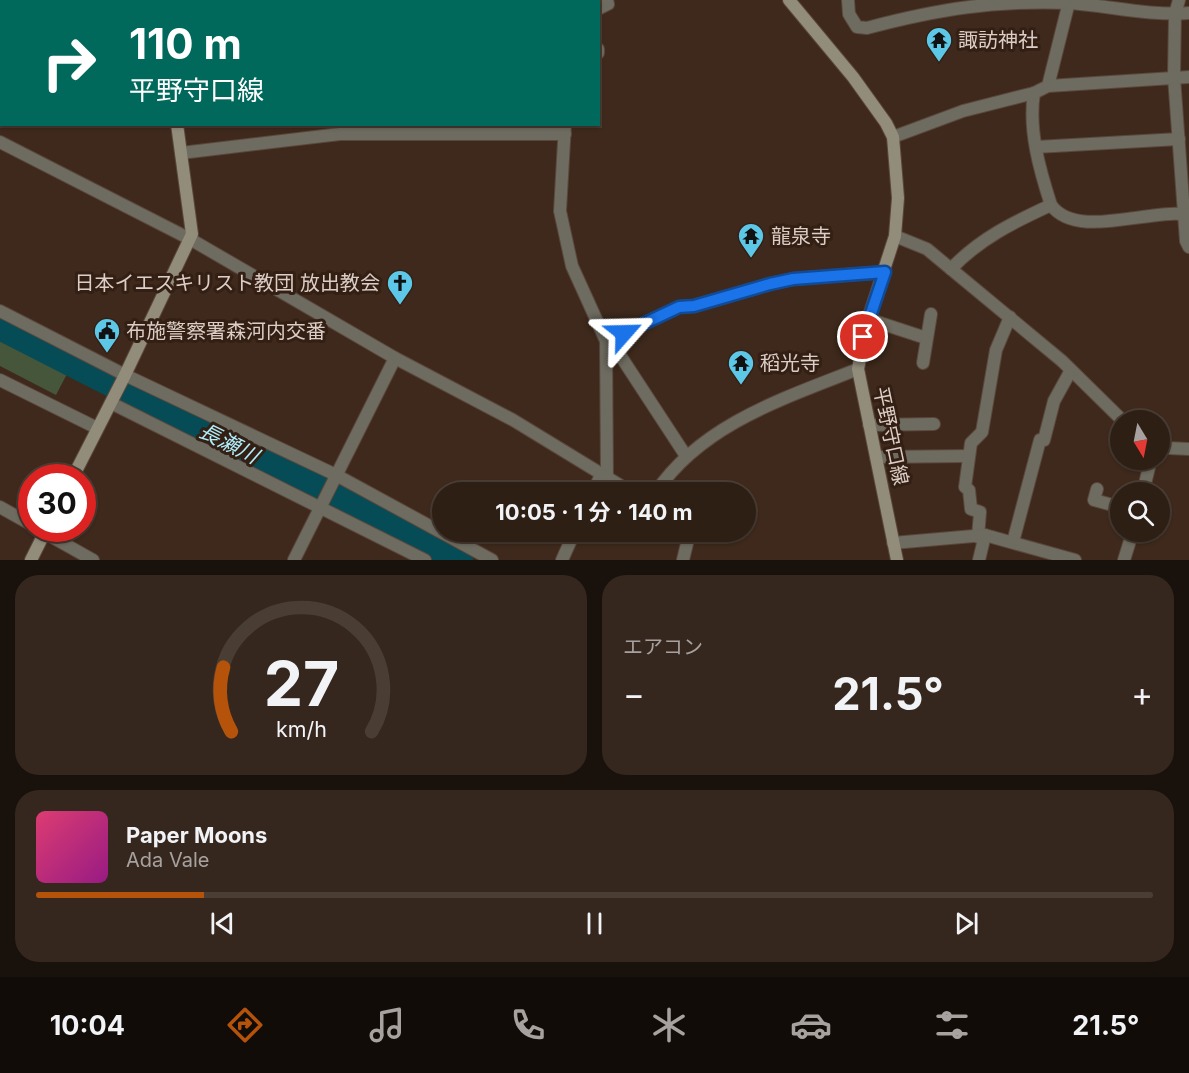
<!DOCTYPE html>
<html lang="ja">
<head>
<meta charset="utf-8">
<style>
	:root { --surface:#2e1f15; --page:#36271e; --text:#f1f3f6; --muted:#a7a2a0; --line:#493d34; --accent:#b45309 }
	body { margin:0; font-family:Inter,"Noto Sans JP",sans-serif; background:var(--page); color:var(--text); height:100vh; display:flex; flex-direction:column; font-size:22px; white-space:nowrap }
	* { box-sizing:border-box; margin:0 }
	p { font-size:20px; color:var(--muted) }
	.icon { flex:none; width:33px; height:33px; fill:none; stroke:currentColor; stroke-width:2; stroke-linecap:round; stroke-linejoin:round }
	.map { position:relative; height:560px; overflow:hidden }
	.drawer { display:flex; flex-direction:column; gap:15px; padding:15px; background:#19110c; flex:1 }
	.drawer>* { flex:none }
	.guide { position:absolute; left:0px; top:0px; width:600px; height:126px; box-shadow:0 2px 4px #0004,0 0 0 2px var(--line); background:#00695c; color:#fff; overflow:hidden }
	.needle { width:39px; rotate:170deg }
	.fabs { position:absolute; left:1110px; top:410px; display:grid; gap:12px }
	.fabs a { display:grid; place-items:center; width:60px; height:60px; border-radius:50%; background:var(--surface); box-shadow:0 2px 4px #0004,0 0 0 2px var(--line); font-size:30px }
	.speed { position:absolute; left:18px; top:464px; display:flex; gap:12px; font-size:30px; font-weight:700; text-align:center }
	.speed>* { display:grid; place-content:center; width:78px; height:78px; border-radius:50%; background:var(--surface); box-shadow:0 2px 4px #0004,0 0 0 2px var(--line); line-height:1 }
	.speed .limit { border:9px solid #d22; background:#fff; color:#111 }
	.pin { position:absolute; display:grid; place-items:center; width:51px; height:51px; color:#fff; margin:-26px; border:3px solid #fff; border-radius:50%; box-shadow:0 2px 6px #0007 }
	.me { position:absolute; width:66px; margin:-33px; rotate:65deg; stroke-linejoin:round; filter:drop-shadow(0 0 4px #0008) }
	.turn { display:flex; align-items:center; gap:21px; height:126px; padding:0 30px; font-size:27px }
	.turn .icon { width:78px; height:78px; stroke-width:2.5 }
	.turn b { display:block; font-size:42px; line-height:51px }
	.big { font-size:45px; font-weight:700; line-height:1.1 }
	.drawer .widget { flex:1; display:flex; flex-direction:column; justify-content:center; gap:9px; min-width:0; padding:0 21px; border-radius:24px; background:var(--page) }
	.drawer .dial { align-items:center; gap:0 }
	.dial svg { height:156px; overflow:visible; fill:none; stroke:var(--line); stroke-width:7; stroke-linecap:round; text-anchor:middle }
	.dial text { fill:var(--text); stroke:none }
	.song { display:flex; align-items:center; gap:18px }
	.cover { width:72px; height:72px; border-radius:9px; background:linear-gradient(135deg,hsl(340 70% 55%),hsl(310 70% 35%)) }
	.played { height:6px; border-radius:3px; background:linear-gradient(90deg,var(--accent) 15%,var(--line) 15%) }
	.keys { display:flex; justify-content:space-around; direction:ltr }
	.heat { display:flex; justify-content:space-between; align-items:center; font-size:33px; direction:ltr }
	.drawer .tiles { flex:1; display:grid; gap:15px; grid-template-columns:1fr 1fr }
	.widget:last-child { grid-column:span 2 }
	.trip { position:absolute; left:432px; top:482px; width:324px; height:60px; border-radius:30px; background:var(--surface); box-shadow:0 2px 4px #0004,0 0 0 2px var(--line); font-weight:700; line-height:60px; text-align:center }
	.tab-bar { display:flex; height:96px; justify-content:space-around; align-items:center; background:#120c08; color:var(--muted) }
	.tab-bar .icon { width:42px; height:42px }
	.tab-bar .active { color:var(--accent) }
	.tab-bar b { font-size:27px; color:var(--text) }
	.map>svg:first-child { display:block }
</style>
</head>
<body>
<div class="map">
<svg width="1189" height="560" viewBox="0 0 1189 560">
	<rect width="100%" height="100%" fill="#3e291c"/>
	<path fill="#46563a" d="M0 338 67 374 56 395 0 366Z"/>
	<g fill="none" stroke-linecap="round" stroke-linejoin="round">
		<path stroke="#064c56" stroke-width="28" d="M0 326 459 560"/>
		<g stroke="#5a473b" stroke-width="14">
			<g id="street">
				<path d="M522 0V2"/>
				<path d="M848 0 849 14 857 27 867 28C938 9 996 0 1070 3 1109 6 1150 16 1189 13"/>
				<path d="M1179 0 1175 14 1174 77 1186 241 1189 247"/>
				<path d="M1069 2 1048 86 1034 93C1028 130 1040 171 1051 205 1077 241 1152 207 1189 215"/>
				<path d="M598 9 608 4 607 0"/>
				<path d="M598 49V53"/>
				<path d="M0 78H2"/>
				<path d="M1048 86 1189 77"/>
				<path d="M565 124 560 211 572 266 606 341 607 478"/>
				<path d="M893 137 963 111 1034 93"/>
				<path d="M0 142 190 239 395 358 513 420 631 492"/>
				<path d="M1036 147 1179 139"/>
				<path d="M181 153 340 134H565"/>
				<path d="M895 236 927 249 951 269 1062 361 1122 420"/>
				<path d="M951 269C979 239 1014 222 1051 205"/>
				<path d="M0 311 125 375 336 475 492 560"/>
				<path d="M868 319 926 338"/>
				<path d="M606 341 679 307 694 306 770 284 793 279 885 272"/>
				<path d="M606 341 616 349 686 456"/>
				<path d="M923 363 931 314"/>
				<path d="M0 380 97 428"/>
				<path d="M111 403 425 560"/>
				<path d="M869 425 934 424"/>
				<path d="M1160 444 1168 448 1189 449"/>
				<path d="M876 457 969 456"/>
				<path d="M1097 489 1094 500 1120 507"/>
				<path d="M593 492 601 475"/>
				<path d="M656 492C702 424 785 398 858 369"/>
				<path d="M1143 492 1151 459"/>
				<path d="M0 507 32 525"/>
				<path d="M36 528 93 560"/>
				<path d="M978 537 980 512 971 509 969 490 965 487 971 443 982 432 996 350 1010 317"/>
				<path d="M1013 542 1040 440H1044L1054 401 1070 372"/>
				<path d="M893 543 985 535 1075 560"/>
				<path d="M294 560 395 358"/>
				<path d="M562 560 575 531"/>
				<path d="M683 560 690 531"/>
				<path d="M979 560 985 535"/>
				<path d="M1124 560 1133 531"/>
			</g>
		</g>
		<g stroke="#5a473b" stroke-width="14">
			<g id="secondary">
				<path d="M160 0V2"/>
				<path d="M789 0 853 77 886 123 893 137 898 198 895 236 868 319 858 369 897 560"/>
				<path d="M73 477 125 375 192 234 177 124"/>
				<path d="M31 560 47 528"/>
			</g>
		</g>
		<use href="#street" stroke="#6e6b60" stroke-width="12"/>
		<use href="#secondary" stroke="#928c7b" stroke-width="12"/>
	</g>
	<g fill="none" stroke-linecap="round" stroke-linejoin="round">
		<g stroke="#114b97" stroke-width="15">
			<path id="route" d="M624 333 679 307 694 306 770 284 793 279 885 272 863 337"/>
		</g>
		<use href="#route" stroke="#1a73e8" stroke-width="10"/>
	</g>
	<defs>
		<g id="temple-pin" transform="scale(1.35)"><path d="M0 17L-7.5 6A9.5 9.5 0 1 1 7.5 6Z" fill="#5dc7e8" stroke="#331f13"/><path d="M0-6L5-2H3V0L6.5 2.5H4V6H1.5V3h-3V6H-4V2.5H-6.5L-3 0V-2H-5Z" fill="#111"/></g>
		<g id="church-pin" transform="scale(1.35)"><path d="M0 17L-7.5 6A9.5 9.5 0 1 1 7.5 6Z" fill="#5dc7e8" stroke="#331f13"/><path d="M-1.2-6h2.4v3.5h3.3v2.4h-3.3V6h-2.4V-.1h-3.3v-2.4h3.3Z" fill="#111"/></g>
		<g id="civic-pin" transform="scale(1.35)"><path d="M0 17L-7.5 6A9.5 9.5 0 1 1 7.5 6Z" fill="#5dc7e8" stroke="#331f13"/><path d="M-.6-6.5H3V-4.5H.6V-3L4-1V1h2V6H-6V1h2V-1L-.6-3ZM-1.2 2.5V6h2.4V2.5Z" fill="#111"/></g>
	</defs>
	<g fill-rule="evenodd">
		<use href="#temple-pin" x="939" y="40"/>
		<use href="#temple-pin" x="751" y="236"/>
		<use href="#church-pin" x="400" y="283"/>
		<use href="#civic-pin" x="107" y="331"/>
		<use href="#temple-pin" x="741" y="363"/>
	</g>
	<g text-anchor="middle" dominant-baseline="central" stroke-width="6" stroke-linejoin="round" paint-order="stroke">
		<g font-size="20" fill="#dccec6" stroke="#331f13" text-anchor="start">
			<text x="958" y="40">諏訪神社</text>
			<text x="771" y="236">龍泉寺</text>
			<text x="380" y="283" text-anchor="end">日本イエスキリスト教団 放出教会</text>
			<text x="126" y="331">布施警察署森河内交番</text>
			<text x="760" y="363">稻光寺</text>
		</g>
		<g font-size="20" fill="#dccec6" stroke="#331f13">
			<text transform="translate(891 436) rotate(78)">平野守口線</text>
		</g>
		<g font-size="21" font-style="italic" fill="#afeffb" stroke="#331f13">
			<text transform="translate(229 443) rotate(27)">長瀬川</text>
		</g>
	</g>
</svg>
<div class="fabs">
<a><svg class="needle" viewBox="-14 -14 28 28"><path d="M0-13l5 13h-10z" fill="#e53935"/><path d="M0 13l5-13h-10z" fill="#a7a2a0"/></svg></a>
<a><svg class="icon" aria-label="search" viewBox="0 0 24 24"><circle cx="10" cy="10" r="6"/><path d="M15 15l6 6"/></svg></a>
</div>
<div class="speed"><div class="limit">30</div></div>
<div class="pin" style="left:863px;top:337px;background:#d93025"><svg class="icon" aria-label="arrive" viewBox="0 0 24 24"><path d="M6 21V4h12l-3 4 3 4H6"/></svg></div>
<svg class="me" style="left:624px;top:333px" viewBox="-20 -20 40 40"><path d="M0-17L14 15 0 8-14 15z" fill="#1a73e8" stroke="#fff" stroke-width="4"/></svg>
<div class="trip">10:05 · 1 分 · 140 m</div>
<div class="guide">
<div class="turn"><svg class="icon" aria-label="right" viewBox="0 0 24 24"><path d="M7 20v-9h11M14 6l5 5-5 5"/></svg><div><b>110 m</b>平野守口線</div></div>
</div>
</div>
<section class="drawer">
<div class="tiles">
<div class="widget dial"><svg viewBox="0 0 100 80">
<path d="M14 69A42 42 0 1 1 86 69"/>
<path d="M14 69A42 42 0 0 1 10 36" stroke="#b45309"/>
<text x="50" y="56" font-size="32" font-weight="700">27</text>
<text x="50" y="72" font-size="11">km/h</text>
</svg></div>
<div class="widget"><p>エアコン</p>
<div class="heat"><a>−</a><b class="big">21.5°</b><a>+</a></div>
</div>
<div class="widget">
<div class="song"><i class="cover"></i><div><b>Paper Moons</b><p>Ada Vale</p></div></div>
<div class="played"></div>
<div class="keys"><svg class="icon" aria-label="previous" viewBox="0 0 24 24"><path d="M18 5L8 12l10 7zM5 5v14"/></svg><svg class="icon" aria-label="pause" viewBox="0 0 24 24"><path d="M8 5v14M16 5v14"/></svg><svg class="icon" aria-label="next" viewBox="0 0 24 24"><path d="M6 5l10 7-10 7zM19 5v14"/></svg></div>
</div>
</div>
</section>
<nav class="tab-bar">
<b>10:04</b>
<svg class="icon active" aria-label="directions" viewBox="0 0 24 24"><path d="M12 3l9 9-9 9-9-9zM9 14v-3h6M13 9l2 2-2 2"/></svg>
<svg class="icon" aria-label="music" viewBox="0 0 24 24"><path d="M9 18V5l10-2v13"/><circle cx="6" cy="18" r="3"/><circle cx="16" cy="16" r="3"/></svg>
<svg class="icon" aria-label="phone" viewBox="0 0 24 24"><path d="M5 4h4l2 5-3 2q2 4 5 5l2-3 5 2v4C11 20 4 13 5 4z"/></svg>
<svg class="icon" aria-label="climate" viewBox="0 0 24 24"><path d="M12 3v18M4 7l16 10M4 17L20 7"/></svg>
<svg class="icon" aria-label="car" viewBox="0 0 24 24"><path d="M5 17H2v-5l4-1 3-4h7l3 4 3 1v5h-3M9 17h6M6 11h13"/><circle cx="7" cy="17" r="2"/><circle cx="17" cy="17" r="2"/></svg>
<svg class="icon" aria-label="filters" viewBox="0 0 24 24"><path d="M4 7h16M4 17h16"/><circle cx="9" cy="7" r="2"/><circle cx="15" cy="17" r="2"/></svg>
<b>21.5°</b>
</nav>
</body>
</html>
